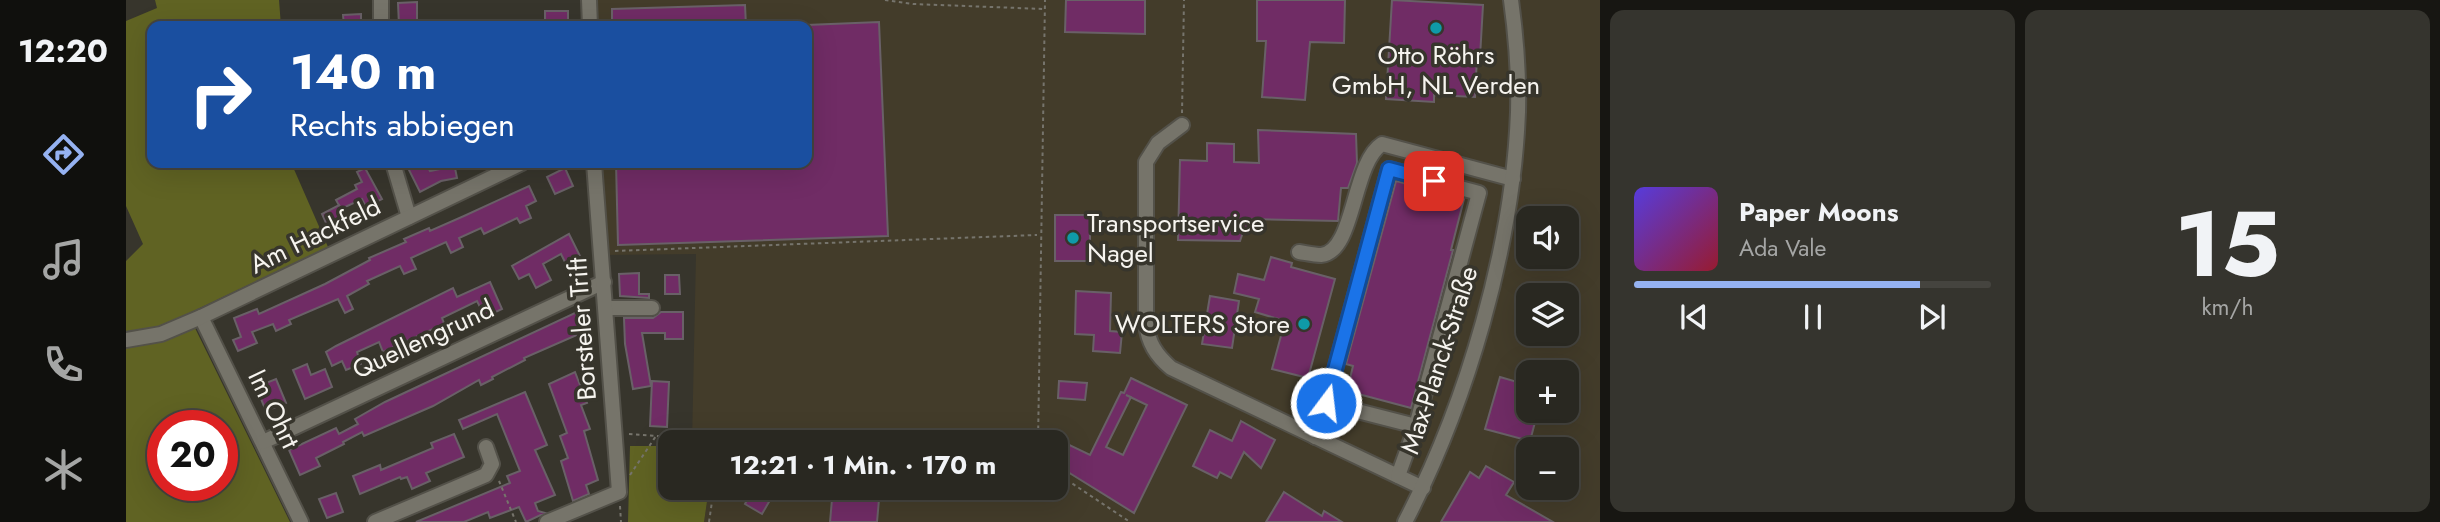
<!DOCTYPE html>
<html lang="de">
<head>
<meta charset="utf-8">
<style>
	:root { --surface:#292821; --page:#35342e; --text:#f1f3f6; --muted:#a5a6a5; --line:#45443f; --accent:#95b2f1 }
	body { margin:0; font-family:Jost,sans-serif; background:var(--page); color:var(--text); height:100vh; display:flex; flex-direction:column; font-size:26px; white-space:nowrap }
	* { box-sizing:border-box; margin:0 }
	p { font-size:23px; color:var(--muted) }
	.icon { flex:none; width:38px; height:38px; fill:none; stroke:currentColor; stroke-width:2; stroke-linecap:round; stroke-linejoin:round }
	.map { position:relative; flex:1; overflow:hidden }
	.drawer { display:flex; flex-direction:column; gap:10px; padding:10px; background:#171612; width:840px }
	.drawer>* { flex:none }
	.hud { position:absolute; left:21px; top:21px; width:665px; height:147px; border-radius:14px; box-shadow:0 7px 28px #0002,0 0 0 2px var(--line); background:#1a4fa0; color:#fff; overflow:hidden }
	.controls { position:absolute; left:1390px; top:206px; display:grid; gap:14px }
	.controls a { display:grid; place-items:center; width:63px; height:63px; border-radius:14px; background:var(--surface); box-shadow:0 7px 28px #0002,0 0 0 2px var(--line); font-size:35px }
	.speed { position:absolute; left:21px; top:410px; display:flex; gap:14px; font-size:35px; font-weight:700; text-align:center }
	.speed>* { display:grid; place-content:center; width:91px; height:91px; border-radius:50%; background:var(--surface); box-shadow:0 7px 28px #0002,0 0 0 2px var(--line); line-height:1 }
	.speed .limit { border:10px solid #d22; background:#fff; color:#111 }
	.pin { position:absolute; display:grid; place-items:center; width:60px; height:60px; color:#fff; margin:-30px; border-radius:14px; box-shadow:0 4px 10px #0006 }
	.me { position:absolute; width:77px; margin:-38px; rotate:15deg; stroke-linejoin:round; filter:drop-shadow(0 0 5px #0008) }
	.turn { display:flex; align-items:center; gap:24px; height:147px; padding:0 28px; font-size:32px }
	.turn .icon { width:91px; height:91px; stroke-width:2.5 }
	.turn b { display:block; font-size:49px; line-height:60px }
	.drawer .tile { flex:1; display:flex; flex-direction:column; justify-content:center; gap:10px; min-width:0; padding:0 24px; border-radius:14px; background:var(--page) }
	.drawer .dial { align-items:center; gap:0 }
	.dial b { font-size:91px; line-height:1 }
	.song { display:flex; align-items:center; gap:21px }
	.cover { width:84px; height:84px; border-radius:10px; background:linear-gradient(135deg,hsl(250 70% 55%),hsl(350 70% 35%)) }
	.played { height:7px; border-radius:4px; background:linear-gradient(90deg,var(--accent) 80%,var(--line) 80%) }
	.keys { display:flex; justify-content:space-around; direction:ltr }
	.drawer .tiles { flex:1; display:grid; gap:10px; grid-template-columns:repeat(2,1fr) }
	.trip { position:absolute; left:532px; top:430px; width:410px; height:70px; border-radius:14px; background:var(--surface); box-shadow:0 7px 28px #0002,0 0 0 2px var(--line); font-weight:700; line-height:70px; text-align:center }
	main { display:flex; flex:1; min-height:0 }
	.menu { display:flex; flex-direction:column; width:126px; justify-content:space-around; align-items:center; background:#10100d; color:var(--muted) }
	.menu .icon { width:49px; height:49px }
	.menu .on { color:var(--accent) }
	.menu b { font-size:32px; color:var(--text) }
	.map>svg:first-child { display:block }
</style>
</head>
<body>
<main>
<nav class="menu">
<b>12:20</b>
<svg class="icon on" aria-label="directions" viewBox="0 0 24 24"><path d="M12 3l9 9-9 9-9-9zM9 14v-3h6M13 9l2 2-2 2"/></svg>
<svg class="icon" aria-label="music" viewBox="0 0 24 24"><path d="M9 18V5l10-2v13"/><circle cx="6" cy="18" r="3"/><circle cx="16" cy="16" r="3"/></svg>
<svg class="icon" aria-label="phone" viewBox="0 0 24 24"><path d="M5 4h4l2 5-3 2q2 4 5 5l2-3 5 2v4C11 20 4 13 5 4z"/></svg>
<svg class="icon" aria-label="climate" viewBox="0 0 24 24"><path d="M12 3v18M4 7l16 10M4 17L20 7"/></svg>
</nav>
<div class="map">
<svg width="1474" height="522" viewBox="0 0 1474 522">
	<rect width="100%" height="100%" fill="#37352c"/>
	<path fill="#433c2a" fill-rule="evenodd" d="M471 0H1474V522H578L583 488H929V443H566L570 254 478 255 476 163H681V26H472ZM1402 219H1440V257H1402ZM1402 296H1440V334H1402ZM1402 373H1440V411H1402ZM1402 450H1440V488H1402Z"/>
	<g fill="#606323" fill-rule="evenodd">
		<path d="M29 0H153L155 26H26V163H172L167 167 202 247 36 326 0 333V261L17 244 0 206V21L31 8Z"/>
		<path d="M69 328 164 522H0V345L41 338ZM37 425H96V485H37Z"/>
		<path d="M504 446H544V488H583L578 522H502Z"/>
	</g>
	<g fill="#702c65" stroke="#696067" stroke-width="2" fill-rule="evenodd">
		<path d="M940 0H1019V34L939 32Z"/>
		<path d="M1131 0H1219L1218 43 1184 42 1179 100 1136 97 1140 41H1131Z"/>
		<path d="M1266 0 1357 5 1354 57H1351L1349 97 1308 95V102L1260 99Z"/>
		<path d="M291 2V26H273L272 3Z"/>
		<path d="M619 5 620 26H486V9Z"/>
		<rect x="419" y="11" width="23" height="15"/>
		<path d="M235 14V26H218L217 15Z"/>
		<path d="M753 22 762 236 492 245 490 163H681V25Z"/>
		<path d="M1132 130 1230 134 1231 163 1222 188H1215L1212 221 1123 219 1124 230 1117 232 1114 241 1052 240 1054 160 1081 161V143L1108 144V162L1133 163Z"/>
		<path d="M287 163H300L304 171 319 168 318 163H328L331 178 315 181 294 192 281 166Z"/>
		<path d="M239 168 256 199 240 207 236 199 215 209 210 200 231 189 229 185 236 182 231 172Z"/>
		<path d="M439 168 447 186 429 194 421 177Z"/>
		<path d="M1270 181 1338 199 1325 250H1327L1285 408 1221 391 1227 366 1220 364Z"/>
		<path d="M403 186 410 201 400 206 405 218 394 223 391 218 358 234 355 228 333 238 337 247 325 253 320 242 285 258 290 269 278 274 274 266 241 281 243 284 221 296 227 309 219 313 212 299 163 320 165 324 150 331 147 324 126 332 131 343 112 351 107 340 115 337 108 318 131 309 133 314 199 284 244 260 243 258 280 242 278 239 303 228 304 231 338 216Z"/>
		<path d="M213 205 222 223 204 232 196 214Z"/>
		<rect x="929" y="215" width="35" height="46"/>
		<path d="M443 234 454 256 440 264 435 254 417 264 425 280 410 288 403 274 393 279 386 266Z"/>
		<path d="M1145 257 1166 263 1165 267 1209 279 1182 378 1146 369 1159 321 1129 312 1133 299 1108 293 1112 274 1138 280Z"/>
		<path d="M513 273V294H523V298L494 296 493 274Z"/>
		<path d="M539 275H553L554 294H539Z"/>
		<path d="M364 282 376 309 359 317 351 301 316 318 321 331 310 336 307 329 257 352 253 342 231 352 235 364 220 370 216 361 206 366 200 352 210 346 327 288 331 297Z"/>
		<path d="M950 291 985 293 984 331 996 332 994 353 967 351 968 335 949 334Z"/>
		<path d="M1084 296 1113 301 1106 348 1076 344Z"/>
		<path d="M451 312 460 331 398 358 399 360 366 377 367 379 355 385 353 380 307 406 238 436 236 432 217 442 218 444 190 458 194 466 174 475 163 450 210 428 213 434 232 424 229 419 259 402Z"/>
		<path d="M535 312H557V339H539V333H516L525 386 507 389 499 344 498 318H527Z"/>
		<path d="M181 364 185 375 199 369 206 387 179 399 167 370Z"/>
		<path d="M449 372 461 403 455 405 464 429 458 431 472 480 460 485 463 494 447 501 435 461 442 458 434 436 441 433 423 384Z"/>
		<path d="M1374 377 1402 385V411H1412L1404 441 1359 429Z"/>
		<path d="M1005 378 1061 405 1008 513 929 464V438L964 455 995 392 998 393ZM1000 395 1021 405 997 455 980 447 1005 397Z"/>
		<path d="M150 379 160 403 140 411 130 387Z"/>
		<path d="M526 381 543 382 541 427 524 426Z"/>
		<path d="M933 381 961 383 959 400 932 398Z"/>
		<path d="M399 392 421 445 409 450 429 495 409 503 412 511 419 513 400 522 393 507 364 518 362 512 338 522H290L384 483 381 476 394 471 371 414 337 429 333 420Z"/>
		<path d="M1115 421 1149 440 1135 468 1118 452 1105 478 1094 472 1091 478 1067 466 1084 430 1106 441Z"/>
		<path d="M328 434 338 457 300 473 304 481 286 489 281 477 275 479 274 477 234 494 227 476 254 465 255 470 307 448 305 443Z"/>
		<path d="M1360 466 1388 482 1380 495 1427 522H1315L1344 472 1353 478Z"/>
		<path d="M628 488H651L636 514 619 504Z"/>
		<path d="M707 488H754L751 522H704Z"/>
		<path d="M1158 492 1196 516 1198 511 1216 522H1140Z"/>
		<path d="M210 493 217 512 201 518 193 499Z"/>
	</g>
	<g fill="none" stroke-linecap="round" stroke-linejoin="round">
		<g stroke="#535149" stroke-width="18">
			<g id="minor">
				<path d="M463 0 464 26"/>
				<path d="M255 26V0"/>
				<path d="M1056 125 1032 143 1020 162V323C1022 343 1030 355 1045 368L1297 488"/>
				<path d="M267 163 283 217"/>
				<path d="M1173 252C1180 253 1188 255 1195 255 1229 252 1226 163 1256 144L1387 179"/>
				<path d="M480 308H526"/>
				<path d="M75 317 175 522"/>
				<path d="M0 340 35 334 75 317 396 163"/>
				<path d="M1200 403 1263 169 1353 193 1290 426"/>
				<path d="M1189 437 1200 403 1290 426 1272 476"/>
				<path d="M137 442 478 282"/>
				<path d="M249 522 360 475 366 464 360 447"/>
				<path d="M421 522 493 492 468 163"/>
				<path d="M1279 522C1341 403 1387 246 1392 112 1393 75 1390 36 1385 0"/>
			</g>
		</g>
		<g stroke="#76746c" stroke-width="2" stroke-dasharray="3.5 3.5" stroke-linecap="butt">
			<path d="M759 0 787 4 918 9"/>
			<path d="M1056 113 1058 0"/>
			<path d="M489 251 911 235"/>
			<path d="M503 434 631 443"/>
			<path d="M912 443 919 0"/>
			<path d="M929 472 1004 522"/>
			<path d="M504 475 530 436"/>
			<path d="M373 481 390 522"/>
			<path d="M494 506 495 522"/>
			<path d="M583 522 588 488"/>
		</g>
		<use href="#minor" stroke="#76746a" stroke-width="14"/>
	</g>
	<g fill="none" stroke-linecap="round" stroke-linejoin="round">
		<g stroke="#114b97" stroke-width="18">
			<path id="route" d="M1200 403 1263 169 1308 181"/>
		</g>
		<use href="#route" stroke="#1a73e8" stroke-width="12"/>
	</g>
	<g fill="#0f9aa8" stroke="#37352c" stroke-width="2.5">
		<circle cx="1310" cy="28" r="7"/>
		<circle cx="947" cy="238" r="7"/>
		<circle cx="1178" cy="324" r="7"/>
	</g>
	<g text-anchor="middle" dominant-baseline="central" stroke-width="7" stroke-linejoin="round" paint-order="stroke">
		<g font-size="26" fill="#f6f4ef" stroke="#37352c">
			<text x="1310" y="55">Otto Röhrs<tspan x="1310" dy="30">GmbH, NL Verden</tspan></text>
			<text x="961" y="223" text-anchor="start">Transportservice<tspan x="961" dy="30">Nagel</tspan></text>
			<text x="1164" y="324" text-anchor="end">WOLTERS Store</text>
		</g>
		<g font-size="26" fill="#f6f4ef" stroke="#37352c">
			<text transform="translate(189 235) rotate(-26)">Am Hackfeld</text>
			<text transform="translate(456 329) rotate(-94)">Borsteler Trift</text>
			<text transform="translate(297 339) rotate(-25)">Quellengrund</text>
			<text transform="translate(1313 360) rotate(-72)">Max-Planck-Straße</text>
			<text transform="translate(148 409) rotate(64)">Im Ohrt</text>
		</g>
	</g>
</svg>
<div class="controls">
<a><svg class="icon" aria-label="sound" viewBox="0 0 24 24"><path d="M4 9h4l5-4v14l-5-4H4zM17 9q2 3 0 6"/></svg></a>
<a><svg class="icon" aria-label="layers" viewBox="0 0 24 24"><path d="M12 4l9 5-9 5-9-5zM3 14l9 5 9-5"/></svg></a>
<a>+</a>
<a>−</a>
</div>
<div class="speed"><div class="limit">20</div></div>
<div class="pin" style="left:1308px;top:181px;background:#d93025"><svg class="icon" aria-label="arrive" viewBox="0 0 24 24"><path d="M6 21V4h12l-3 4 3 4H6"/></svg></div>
<svg class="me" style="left:1200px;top:403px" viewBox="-20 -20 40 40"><circle r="17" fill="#1a73e8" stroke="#fff" stroke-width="3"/><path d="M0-11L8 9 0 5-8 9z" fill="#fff"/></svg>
<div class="trip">12:21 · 1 Min. · 170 m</div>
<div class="hud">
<div class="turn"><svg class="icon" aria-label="right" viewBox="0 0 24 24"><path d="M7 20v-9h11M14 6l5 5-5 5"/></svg><div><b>140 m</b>Rechts abbiegen</div></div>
</div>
</div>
<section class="drawer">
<div class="tiles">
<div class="tile">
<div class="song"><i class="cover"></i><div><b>Paper Moons</b><p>Ada Vale</p></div></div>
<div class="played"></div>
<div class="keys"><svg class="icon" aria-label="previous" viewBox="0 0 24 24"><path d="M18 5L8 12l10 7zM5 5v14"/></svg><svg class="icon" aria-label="pause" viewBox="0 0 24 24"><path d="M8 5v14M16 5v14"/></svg><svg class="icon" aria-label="next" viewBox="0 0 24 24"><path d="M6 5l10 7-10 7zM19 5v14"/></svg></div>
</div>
<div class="tile dial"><b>15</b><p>km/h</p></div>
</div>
</section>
</main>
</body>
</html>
